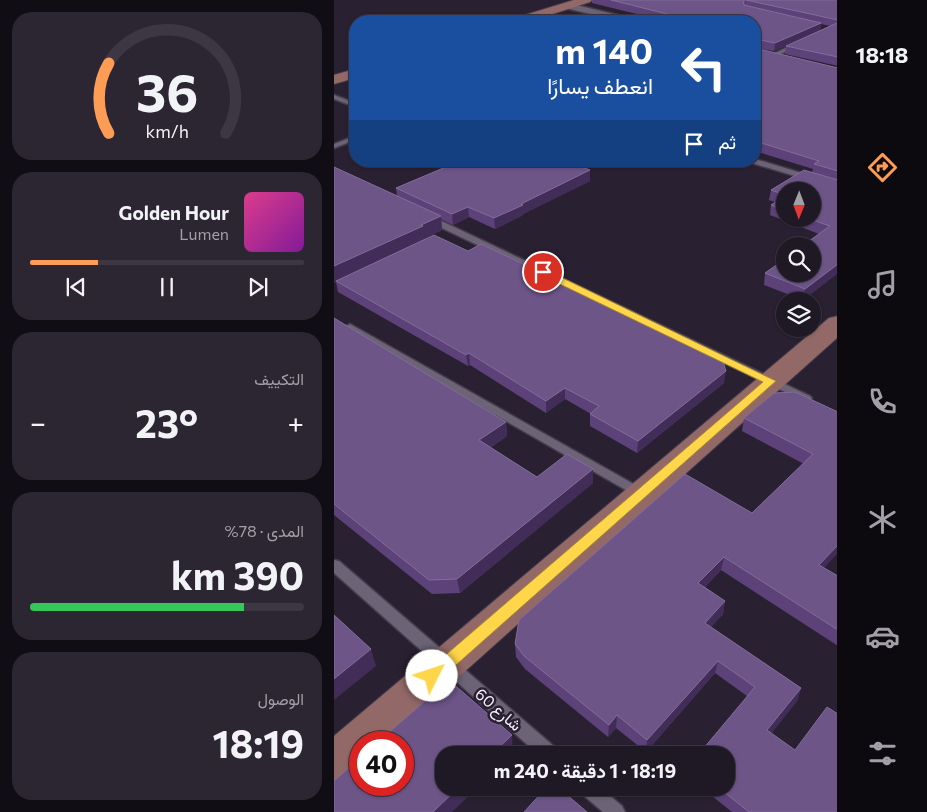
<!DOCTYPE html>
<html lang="ar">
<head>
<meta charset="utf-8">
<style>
	:root { --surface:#1f1825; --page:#2c2532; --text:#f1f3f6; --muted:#a1a0a7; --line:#3c3742; --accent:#fd9c55 }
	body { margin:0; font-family:Commissioner,Vazirmatn,sans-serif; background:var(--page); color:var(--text); direction:rtl; height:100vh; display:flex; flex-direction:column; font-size:19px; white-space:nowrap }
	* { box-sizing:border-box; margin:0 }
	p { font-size:16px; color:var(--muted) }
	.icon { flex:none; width:28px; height:28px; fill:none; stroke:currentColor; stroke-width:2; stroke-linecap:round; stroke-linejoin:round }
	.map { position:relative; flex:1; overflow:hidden; direction:ltr }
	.side { display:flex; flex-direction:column; gap:12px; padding:12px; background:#110d14; width:334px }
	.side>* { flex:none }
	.banner { position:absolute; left:15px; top:15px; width:412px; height:152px; border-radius:20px; box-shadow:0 1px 4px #0004,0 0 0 1px var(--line); direction:rtl; background:#1a4fa0; color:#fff; overflow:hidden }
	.needle { width:32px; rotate:181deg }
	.controls { position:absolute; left:442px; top:182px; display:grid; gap:10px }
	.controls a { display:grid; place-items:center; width:45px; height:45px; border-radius:50%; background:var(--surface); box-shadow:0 1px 4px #0004,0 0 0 1px var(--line); font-size:25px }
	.speed { position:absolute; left:15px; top:731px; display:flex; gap:10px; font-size:25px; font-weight:700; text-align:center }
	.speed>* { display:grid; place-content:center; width:65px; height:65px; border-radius:50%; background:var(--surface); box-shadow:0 1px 4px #0004,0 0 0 1px var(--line); line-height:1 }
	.speed .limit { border:8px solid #d22; background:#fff; color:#111 }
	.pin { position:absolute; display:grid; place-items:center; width:42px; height:42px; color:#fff; margin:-21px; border:2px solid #fff; border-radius:50%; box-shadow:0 1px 5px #0007 }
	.me { position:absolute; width:55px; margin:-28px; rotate:49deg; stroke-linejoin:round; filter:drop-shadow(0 0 4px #0008) }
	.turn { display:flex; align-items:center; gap:18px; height:105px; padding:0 25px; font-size:22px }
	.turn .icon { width:65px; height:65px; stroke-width:2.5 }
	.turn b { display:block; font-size:35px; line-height:42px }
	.then { display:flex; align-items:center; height:48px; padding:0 25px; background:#0003; gap:10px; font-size:19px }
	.big { font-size:38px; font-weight:700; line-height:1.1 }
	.side .tile { flex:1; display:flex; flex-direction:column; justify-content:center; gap:8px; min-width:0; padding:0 18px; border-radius:20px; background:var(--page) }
	.side .dial { align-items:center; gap:0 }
	.dial svg { height:130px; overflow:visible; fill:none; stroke:var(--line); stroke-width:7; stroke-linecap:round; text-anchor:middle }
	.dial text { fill:var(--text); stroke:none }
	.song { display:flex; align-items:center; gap:15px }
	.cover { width:60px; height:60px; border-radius:8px; background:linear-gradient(135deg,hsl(330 70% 55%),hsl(290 70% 35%)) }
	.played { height:5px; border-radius:2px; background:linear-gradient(90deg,var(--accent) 25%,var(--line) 25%) }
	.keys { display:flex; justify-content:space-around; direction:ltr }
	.heat { display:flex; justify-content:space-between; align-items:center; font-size:28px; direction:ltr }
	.charge { height:8px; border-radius:4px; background:linear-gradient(90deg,#34c759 78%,var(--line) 0) }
	.trip { position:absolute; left:101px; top:746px; width:300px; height:50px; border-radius:20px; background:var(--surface); box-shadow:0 1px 4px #0004,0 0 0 1px var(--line); font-weight:700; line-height:50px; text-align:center; direction:rtl }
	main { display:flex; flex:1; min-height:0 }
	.menu { display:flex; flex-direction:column; width:90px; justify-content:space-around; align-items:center; background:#0c0a0f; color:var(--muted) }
	.menu .icon { width:35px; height:35px }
	.menu .active { color:var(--accent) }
	.menu b { font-size:22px; color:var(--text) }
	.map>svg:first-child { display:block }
</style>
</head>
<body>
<main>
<nav class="menu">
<b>18:18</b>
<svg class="icon active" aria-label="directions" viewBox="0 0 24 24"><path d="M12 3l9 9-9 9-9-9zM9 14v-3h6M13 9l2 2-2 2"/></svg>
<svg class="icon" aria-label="music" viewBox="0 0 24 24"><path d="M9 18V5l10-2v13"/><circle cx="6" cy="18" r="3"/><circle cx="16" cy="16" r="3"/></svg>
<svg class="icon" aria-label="phone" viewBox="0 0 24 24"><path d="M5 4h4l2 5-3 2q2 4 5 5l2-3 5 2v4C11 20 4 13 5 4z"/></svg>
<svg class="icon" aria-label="climate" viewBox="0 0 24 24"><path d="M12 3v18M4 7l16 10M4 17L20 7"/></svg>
<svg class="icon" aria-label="car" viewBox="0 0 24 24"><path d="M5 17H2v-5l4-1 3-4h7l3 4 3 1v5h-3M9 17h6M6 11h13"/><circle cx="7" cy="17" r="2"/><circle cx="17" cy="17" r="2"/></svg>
<svg class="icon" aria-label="filters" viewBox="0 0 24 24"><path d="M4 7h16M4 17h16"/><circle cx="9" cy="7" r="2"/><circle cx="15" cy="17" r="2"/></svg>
</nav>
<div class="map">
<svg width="504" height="812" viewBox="0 0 504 812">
	<rect width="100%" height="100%" fill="#292031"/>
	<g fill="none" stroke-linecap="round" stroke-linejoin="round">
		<g stroke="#443c4a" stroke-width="3">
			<g id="lane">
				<path d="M466 41 468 44 440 57 435 56Z"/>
				<path d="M0 95 21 103V107L0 99Z"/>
				<path d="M21 136V140L0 148V144Z"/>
				<path d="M421 159 504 184V189L418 163 417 161H421Z"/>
				<path d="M91 216H97L476 396 478 398 472 402 468 400 91 220Z"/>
				<path d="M16 324 312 491 314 494 312 497H304L12 329 11 327Z"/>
				<path d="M0 560 5 561 223 749 225 755H205L0 573Z"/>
				<path d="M245 788H267L288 806 291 812H269L248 794Z"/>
			</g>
		</g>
		<g stroke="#443c4a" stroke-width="3">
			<path id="street" d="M234 3 300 19 302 21H286L231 8 229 6Z"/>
		</g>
		<g stroke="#443c4a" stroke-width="2">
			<g id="secondary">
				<path d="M240 0H258L256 2 197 21H179L181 18Z"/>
				<path d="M21 69V78L0 84V75Z"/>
				<path d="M504 316V337L52 742H26V766L15 776 0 782V736L495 318Z"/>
			</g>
		</g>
		<use href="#lane" fill="#6d6377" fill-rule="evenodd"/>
		<use href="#street" fill="#6d6377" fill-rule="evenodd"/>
		<use href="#secondary" fill="#936968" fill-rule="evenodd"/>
	</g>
	<g fill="#5d427a" fill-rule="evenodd">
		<path d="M258 0H504V66L451 54 452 46 483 32 440 51 421 48V21H331L258 3ZM487 24 496 26 486 31Z"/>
		<path d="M421 48 504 68V273L469 300 430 285 431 273 485 234 436 215 437 205 441 202 435 200 437 190 478 172 479 169 421 151ZM451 191 479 219H451Z"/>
		<path d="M126 161H236L234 162 256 181 189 214V215L161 229 135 217 119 225 107 219 108 230 91 238V239L390 383 303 453 256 426V414H257L231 399 212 413 136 365 134 366 4 292 2 282 0 283V167L63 196 62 188Z"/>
		<path d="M0 318 172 422 173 436 156 448 203 477 259 469V483L126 593 98 594 0 515Z"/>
		<path d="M504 412 490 568 504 576V646L387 570 371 587 391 601 389 614 377 627 467 688 463 701 437 733 504 812H398L368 788H392L413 696 381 673 312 752 282 728 274 737 191 669 182 657 181 644 418 513 470 464 408 431 410 418Z"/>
	</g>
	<g fill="#412d57">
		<path d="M487 23 486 31 440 51 441 43Z"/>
		<path d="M256 170V181L189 214V215L161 229 160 218 187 204Z"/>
		<path d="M134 207 135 217 119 225 118 214Z"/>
		<path d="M107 216 108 230 91 238V240L0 283V266Z"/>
		<path d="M504 264V273L469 300 471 289Z"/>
		<path d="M135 353 136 365 134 366 132 355Z"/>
		<path d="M392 371 390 383 303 453 304 441Z"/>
		<path d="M231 388V399L212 413V401Z"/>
		<path d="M172 422 173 436 147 454 145 440Z"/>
		<path d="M259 469V483L126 593 123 579Z"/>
		<path d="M504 545V553L481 578 485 565Z"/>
		<path d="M390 557 387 570 362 596 364 583Z"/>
		<path d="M391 601 389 614 369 636 371 623Z"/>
		<path d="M37 649 42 666 0 700V679Z"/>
		<path d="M384 661 381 673 312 752 313 740Z"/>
		<path d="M467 688 463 701 430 743 433 730Z"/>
		<path d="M283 715 282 728 274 737 275 725Z"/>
		<path d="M178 735 179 751 175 755H157Z"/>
		<path d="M124 788H143L118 812H99Z"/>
	</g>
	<g fill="#6d5588" stroke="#826d9a">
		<path d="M277 0H411L409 2 410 5 487 23 441 43 421 39V21H334L345 17Z"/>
		<path d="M412 0H504V20Z"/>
		<path d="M504 22V57L452 46 503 23Z"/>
		<path d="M421 48 504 68V171L480 164 485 161 421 141Z"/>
		<path d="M126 161H232L256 170 187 204 189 205 160 218 134 207 118 214 62 188Z"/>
		<path d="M0 167 107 216 87 225 89 226 0 266Z"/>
		<path d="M470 170 504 180V264L471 289 431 273 451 259V274H479V246H468L496 226 476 219H479V191H451V195L437 190Z"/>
		<path d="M451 196V210L437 205Z"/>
		<path d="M100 235 134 251 147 244 388 358 392 371 304 441 256 414 265 406 231 388 212 401 135 353 132 355 2 281Z"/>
		<path d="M0 318 172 422 145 440 203 477 233 454 259 469 123 579 95 580 0 504Z"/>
		<path d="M461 392 504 412V545L485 565 504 576V630L390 557 364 583 391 601 371 623 467 688 433 730 461 750 493 707 504 714V812H415L385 788H392V755H364L421 687 384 661 313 740 283 715 275 725 190 656 181 644 185 620 351 474 418 513 479 454 410 418 440 393Z"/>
		<path d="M0 615 37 649 0 679Z"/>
		<path d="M115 680 178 735 157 755H110V788H124L99 812H0V781L26 758V785H69V742H44Z"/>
		<path d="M212 788H225L253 812H190Z"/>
	</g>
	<path fill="#ffd54a" stroke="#a68a30" d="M205 270H212L442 381 104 681 98 683 93 681 91 676 93 671 429 382 205 274Z"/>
	<g text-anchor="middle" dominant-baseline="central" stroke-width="5" stroke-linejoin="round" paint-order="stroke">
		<g font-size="16" fill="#f6f0fc" stroke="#292031">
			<text transform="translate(165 709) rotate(41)">شارع 60</text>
		</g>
	</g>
</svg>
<div class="controls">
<a><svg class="needle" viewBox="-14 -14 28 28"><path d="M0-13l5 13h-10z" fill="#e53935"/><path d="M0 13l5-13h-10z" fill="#a1a0a7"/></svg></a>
<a><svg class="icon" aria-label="search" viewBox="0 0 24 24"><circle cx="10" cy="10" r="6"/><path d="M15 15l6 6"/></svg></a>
<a><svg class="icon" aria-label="layers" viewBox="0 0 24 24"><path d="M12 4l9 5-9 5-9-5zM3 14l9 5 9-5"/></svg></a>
</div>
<div class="speed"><div class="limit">40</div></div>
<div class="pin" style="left:209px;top:272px;background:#d93025"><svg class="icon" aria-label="arrive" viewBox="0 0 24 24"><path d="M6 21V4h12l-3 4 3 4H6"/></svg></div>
<svg class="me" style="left:98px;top:676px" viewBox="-20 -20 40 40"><circle r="19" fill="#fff"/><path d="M0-13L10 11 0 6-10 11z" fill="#ffd54a"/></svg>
<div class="trip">18:19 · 1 دقيقة · 240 m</div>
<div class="banner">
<div class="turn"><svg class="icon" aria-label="left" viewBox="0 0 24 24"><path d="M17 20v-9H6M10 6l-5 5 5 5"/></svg><div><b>140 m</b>انعطف يسارًا</div></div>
<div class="then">ثم<svg class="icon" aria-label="arrive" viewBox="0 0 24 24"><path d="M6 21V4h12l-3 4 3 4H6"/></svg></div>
</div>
</div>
<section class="side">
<div class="tile dial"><svg viewBox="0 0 100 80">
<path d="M14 69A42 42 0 1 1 86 69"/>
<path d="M14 69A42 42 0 0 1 14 26" stroke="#fd9c55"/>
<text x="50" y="56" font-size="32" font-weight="700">36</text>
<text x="50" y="72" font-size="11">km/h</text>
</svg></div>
<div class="tile">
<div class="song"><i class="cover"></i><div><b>Golden Hour</b><p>Lumen</p></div></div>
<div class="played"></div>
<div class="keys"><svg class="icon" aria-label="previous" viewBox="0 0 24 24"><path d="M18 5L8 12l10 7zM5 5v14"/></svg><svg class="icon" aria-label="pause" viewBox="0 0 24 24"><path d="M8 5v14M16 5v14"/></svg><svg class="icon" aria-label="next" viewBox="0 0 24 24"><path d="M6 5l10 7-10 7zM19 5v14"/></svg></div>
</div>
<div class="tile"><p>التكييف</p>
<div class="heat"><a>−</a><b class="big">23°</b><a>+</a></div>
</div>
<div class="tile"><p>المدى · 78%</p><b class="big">390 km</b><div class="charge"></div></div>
<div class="tile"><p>الوصول</p><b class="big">18:19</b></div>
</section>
</main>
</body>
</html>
